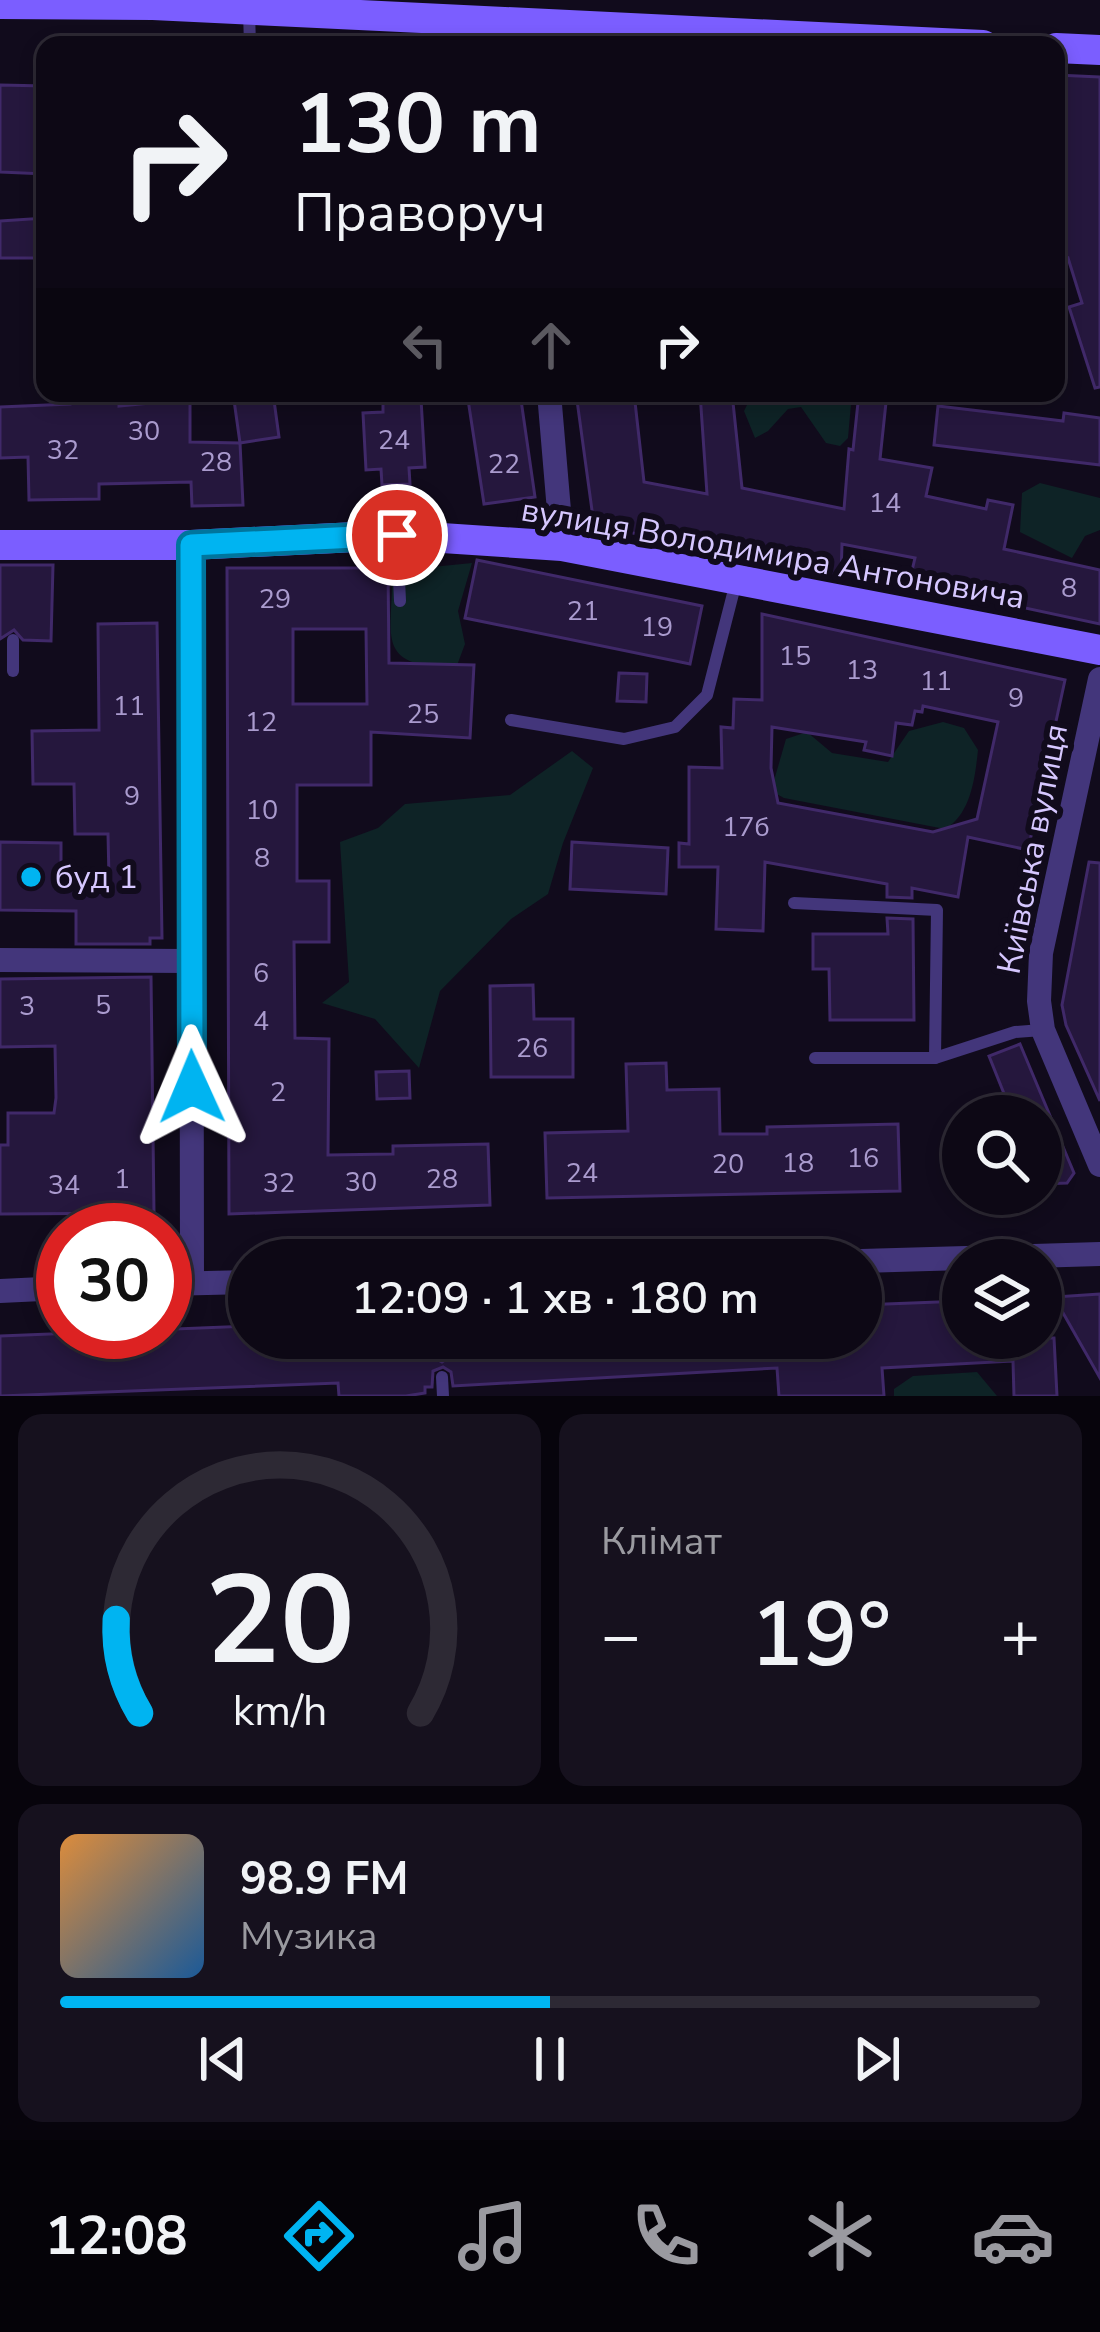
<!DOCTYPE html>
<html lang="uk">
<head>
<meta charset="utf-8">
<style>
	:root { --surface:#0d0815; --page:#16111e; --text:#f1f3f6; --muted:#9a9aa0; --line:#2d2934; --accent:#00b4f1 }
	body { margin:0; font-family:"Nunito Sans",sans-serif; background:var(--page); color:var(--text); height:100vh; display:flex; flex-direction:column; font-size:45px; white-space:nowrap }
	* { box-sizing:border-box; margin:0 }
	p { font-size:39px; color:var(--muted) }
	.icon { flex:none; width:66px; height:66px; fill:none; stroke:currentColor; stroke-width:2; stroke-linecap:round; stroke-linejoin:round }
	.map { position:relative; height:1396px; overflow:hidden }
	.details { display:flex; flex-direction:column; gap:18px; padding:18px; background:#07040c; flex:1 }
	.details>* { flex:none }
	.banner { position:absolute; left:36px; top:36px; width:1029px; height:366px; border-radius:24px; box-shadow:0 6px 18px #0003,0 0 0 3px var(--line); background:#0d0815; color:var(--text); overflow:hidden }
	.controls { position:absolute; left:942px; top:1095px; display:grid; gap:24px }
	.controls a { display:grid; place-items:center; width:120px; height:120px; border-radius:50%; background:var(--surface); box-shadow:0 6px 18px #0003,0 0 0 3px var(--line); font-size:60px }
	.speed { position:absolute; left:36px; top:1203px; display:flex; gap:24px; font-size:60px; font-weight:700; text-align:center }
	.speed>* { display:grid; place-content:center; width:156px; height:156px; border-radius:50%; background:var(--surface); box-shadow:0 6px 18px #0003,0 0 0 3px var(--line); line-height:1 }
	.speed .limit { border:18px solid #d22; background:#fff; color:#111 }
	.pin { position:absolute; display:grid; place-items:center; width:102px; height:102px; color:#fff; margin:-51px; border:6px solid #fff; border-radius:50%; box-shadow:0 3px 12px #0007 }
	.me { position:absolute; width:132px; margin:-66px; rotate:359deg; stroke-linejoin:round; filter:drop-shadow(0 0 9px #0008) }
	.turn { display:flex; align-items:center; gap:42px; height:252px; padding:0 60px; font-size:54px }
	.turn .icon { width:156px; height:156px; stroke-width:2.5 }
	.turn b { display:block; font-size:84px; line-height:102px }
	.lanes { display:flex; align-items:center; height:114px; padding:0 60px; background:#0003; justify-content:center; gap:60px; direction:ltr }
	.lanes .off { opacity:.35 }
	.big { font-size:90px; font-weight:600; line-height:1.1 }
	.details .widget { flex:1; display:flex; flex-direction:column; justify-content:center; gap:18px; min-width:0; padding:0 42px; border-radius:24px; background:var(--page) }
	.details .dial { align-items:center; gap:0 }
	.dial svg { height:312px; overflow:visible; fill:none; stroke:var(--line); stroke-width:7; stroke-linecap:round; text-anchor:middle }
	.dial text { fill:var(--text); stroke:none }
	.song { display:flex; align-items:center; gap:36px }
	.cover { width:144px; height:144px; border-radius:18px; background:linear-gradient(135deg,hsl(30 70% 55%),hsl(210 70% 35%)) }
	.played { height:12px; border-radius:6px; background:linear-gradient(90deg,var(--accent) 50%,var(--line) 50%) }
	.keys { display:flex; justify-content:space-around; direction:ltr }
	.heat { display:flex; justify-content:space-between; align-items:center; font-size:66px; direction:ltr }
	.details .tiles { flex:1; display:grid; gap:18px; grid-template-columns:1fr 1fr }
	.widget:last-child { grid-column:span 2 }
	.trip { position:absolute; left:228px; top:1239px; width:654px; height:120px; border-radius:60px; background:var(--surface); box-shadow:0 6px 18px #0003,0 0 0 3px var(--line); font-weight:600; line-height:120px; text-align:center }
	.dock { display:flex; height:192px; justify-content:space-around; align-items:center; background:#050308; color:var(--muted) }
	.dock .icon { width:84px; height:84px }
	.dock .on { color:var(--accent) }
	.dock b { font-size:54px; color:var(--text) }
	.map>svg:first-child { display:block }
</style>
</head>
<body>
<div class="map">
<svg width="1100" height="1396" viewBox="0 0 1100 1396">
	<rect width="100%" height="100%" fill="#110b1c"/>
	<g fill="#0e2326">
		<path d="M753 393H852L848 438 840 446 826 443 801 407 788 409 768 431 755 438 744 411Z"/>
		<path d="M1040 483 1100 498V530L1085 536 1072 558 1020 532 1022 493Z"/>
		<path d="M472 563 458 611 465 644 456 668C371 667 394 634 392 571Z"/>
		<path d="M943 722 964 728 978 750C975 778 971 814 945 829L784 798 771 791 786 739 807 732 832 753 888 762 909 731Z"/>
		<path d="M572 751 593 768 563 843 548 894 511 919 440 991 419 1068 375 1019 322 1003 349 982 340 842 378 828 405 804 510 795Z"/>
		<path d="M977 1372 997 1396H894V1389L913 1376Z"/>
	</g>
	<g fill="#25173d" stroke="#402969" stroke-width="3" fill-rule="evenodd">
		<path d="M1056 75 1100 77V387L1095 388 1069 307 1082 303 1068 258 1056 262Z"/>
		<path d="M0 85 45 86V174L0 172Z"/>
		<path d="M45 218V258H0V221Z"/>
		<path d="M70 393H119V406L162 402V393H190V442L240 443 243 505 192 506 191 482 99 484V499L29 500 28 457 0 458V407L70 404Z"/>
		<path d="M233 393H273L279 437 240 443Z"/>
		<path d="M467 393H520L535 497 484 504Z"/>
		<path d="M576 393H634L644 482 707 494 700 393H732L742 488 844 509 849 449 853 450 859 393H887L880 459 932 468 926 496 986 509 988 500 1013 505 1004 549 1100 570V624L909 583 915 558 842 544 841 576 594 525Z"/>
		<path d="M421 399 425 467 409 468 410 484 382 485 381 469 366 470 363 413 383 412V401Z"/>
		<path d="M938 406 1063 421 1064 413 1100 418V465L934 445Z"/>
		<path d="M477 560 702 606 690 664 465 618Z"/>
		<path d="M0 565H53L51 641 23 640 14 630 0 639Z"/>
		<path d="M227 568H388L389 663 474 665 470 738 371 732V785H297V881H329V942H294L295 1038 329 1039 328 1155 393 1154V1146L488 1144 490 1205 229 1214ZM293 629H366L367 704H293Z"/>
		<path d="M762 614 1065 680 1028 850 968 837 958 897 912 888V898L887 897V884L765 862 763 931 716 929 718 867H679V843L689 844V767L722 768 721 727 733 728 734 699 762 700ZM923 706 998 722 977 819 933 832 778 803 771 768 772 727 866 742 864 750 892 756 896 723 912 725 915 711 922 712Z"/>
		<path d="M157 623 162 938H150V944H76V911L0 910V842L61 843V878H109L108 834H75L74 784H33L32 731 99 730 98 624Z"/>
		<path d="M619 673 647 674 646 702 617 701Z"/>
		<path d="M572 842 668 848 666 894 570 889Z"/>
		<path d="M1089 862 1100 863V1101L1066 1025 1062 1005Z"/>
		<path d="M887 918 913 919 914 1020H830L829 969H813V934H888Z"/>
		<path d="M151 977 154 1213 0 1214V1145H8V1113H54L56 1098 55 1046 0 1047V979Z"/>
		<path d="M533 985 534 1019H573V1077H491L490 986Z"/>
		<path d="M1020 1044 1074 1173 1067 1183 1041 1184V1116H1013L989 1056Z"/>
		<path d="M666 1063 667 1090 719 1089 720 1134H767V1127L898 1124 900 1191 547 1198 545 1133 628 1131 626 1064Z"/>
		<path d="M409 1071 410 1098 377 1099 376 1072Z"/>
		<path d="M1100 1294V1378L1054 1297Z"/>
		<path d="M963 1301V1338H1054L1057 1396H1014L1013 1361 882 1368 884 1396H779L777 1368 453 1386 451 1372 443 1367 433 1371 432 1387H425V1393L406 1396H339L338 1383 0 1396V1336L249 1326V1338H430L431 1356 442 1362 451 1356 452 1338H861V1305Z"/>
	</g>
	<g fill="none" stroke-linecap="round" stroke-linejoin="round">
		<g stroke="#43367b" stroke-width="12">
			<path d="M249 12 250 45"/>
			<path d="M397 536 400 601"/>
			<path d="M13 671V640"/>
			<path d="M511 720 624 739 675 727 707 695 736 582"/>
			<path d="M794 903 937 910 935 1058"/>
			<path d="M815 1058H935L1015 1032 1042 1030"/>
			<path d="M441 1338V1352"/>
			<path d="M442 1377 443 1396"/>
		</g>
		<g stroke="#43367b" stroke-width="24">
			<path d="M549 393 562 546"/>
			<path d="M191 545 192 1283"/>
			<path d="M1100 679 1041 953 1039 1001 1043 1030 1100 1165"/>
			<path d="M0 960 190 961"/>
			<path d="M861 1261 1100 1254"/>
			<path d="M165 1284 249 1282"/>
			<path d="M0 1291 63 1288"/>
		</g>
		<g stroke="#7b5eff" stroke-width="30">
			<path d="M0 4 153 5 983 45"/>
			<path d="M1056 48 1100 50"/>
			<path d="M0 545H191L397 535 562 546 1100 650"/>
		</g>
	</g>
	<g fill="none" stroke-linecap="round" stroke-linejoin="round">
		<g stroke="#00759d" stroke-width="30">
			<path id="route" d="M192 1087 191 545 397 535"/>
		</g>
		<use href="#route" stroke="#00b4f1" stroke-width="21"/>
	</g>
	<circle fill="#00b4f1" stroke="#110b1c" stroke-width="4.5" cx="31" cy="877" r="12"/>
	<g text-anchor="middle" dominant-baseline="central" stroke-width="12" stroke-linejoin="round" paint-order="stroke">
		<g font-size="27" fill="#aa9bce">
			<text x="144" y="431">30</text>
			<text x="394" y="440">24</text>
			<text x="63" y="450">32</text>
			<text x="216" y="462">28</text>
			<text x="504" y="464">22</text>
			<text x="885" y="503">14</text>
			<text x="1069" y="588">8</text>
			<text x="275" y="599">29</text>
			<text x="583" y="611">21</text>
			<text x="657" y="627">19</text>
			<text x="795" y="656">15</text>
			<text x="862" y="670">13</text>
			<text x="936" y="681">11</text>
			<text x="1016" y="698">9</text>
			<text x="129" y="706">11</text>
			<text x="423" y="714">25</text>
			<text x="261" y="722">12</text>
			<text x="132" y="796">9</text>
			<text x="262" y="810">10</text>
			<text x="746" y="827">17б</text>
			<text x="262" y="858">8</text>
			<text x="261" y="973">6</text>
			<text x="103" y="1005">5</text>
			<text x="27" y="1006">3</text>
			<text x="261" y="1021">4</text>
			<text x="532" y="1048">26</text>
			<text x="278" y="1092">2</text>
			<text x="863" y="1158">16</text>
			<text x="798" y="1163">18</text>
			<text x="728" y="1164">20</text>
			<text x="582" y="1173">24</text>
			<text x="122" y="1179">1</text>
			<text x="442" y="1179">28</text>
			<text x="361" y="1182">30</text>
			<text x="279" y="1183">32</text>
			<text x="64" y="1185">34</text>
		</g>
		<g font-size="33" fill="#d6c7ff" stroke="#110b1c">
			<text transform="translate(773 554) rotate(10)">вулиця Володимира Антоновича</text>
			<text transform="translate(1033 849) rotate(-79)">Київська вулиця</text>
		</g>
		<g font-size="33" fill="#d6c7ff" stroke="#110b1c" text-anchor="start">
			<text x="55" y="877">буд 1</text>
		</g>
	</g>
</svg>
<div class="controls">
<a><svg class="icon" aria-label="search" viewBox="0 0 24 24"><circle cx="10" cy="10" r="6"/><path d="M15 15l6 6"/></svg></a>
<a><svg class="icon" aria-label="layers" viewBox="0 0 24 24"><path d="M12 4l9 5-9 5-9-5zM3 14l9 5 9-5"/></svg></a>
</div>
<div class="speed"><div class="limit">30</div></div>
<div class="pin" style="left:397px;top:535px;background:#d93025"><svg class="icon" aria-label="arrive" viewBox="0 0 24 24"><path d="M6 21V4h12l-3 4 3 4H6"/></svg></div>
<svg class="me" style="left:192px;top:1087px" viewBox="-20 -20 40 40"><path d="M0-17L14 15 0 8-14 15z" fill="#00b4f1" stroke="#fff" stroke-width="4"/></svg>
<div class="trip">12:09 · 1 хв · 180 m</div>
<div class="banner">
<div class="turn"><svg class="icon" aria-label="right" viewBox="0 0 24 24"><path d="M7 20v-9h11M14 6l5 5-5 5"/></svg><div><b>130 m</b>Праворуч</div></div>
<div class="lanes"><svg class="icon off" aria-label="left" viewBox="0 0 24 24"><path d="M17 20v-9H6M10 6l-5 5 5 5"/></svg><svg class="icon off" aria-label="ahead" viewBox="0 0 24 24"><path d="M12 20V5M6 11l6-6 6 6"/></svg><svg class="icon" aria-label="right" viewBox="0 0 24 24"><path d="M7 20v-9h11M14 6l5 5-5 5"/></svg></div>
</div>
</div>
<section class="details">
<div class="tiles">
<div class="widget dial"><svg viewBox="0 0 100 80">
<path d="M14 69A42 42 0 1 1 86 69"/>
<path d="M14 69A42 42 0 0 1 8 45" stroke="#00b4f1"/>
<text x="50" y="56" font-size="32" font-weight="700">20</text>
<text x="50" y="72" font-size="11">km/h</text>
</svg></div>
<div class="widget"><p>Клімат</p>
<div class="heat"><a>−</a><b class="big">19°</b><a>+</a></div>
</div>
<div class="widget">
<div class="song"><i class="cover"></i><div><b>98.9 FM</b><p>Музика</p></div></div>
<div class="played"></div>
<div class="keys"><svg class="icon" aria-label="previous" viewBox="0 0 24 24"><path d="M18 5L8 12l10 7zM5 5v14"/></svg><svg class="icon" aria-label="pause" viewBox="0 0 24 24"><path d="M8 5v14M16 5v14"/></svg><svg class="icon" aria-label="next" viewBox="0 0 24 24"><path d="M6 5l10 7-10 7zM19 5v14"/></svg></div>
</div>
</div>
</section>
<nav class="dock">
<b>12:08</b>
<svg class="icon on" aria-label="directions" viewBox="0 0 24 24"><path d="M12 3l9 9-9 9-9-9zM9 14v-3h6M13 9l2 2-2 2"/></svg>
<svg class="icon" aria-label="music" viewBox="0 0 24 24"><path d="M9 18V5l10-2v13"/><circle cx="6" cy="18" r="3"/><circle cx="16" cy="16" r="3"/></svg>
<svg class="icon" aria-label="phone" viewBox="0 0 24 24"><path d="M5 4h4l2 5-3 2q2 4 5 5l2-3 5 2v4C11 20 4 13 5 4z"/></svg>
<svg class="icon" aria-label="climate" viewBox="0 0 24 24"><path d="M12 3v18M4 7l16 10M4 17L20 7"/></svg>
<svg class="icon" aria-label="car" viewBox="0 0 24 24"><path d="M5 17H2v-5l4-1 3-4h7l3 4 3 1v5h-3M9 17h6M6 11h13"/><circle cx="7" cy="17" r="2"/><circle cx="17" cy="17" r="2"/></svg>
</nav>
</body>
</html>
